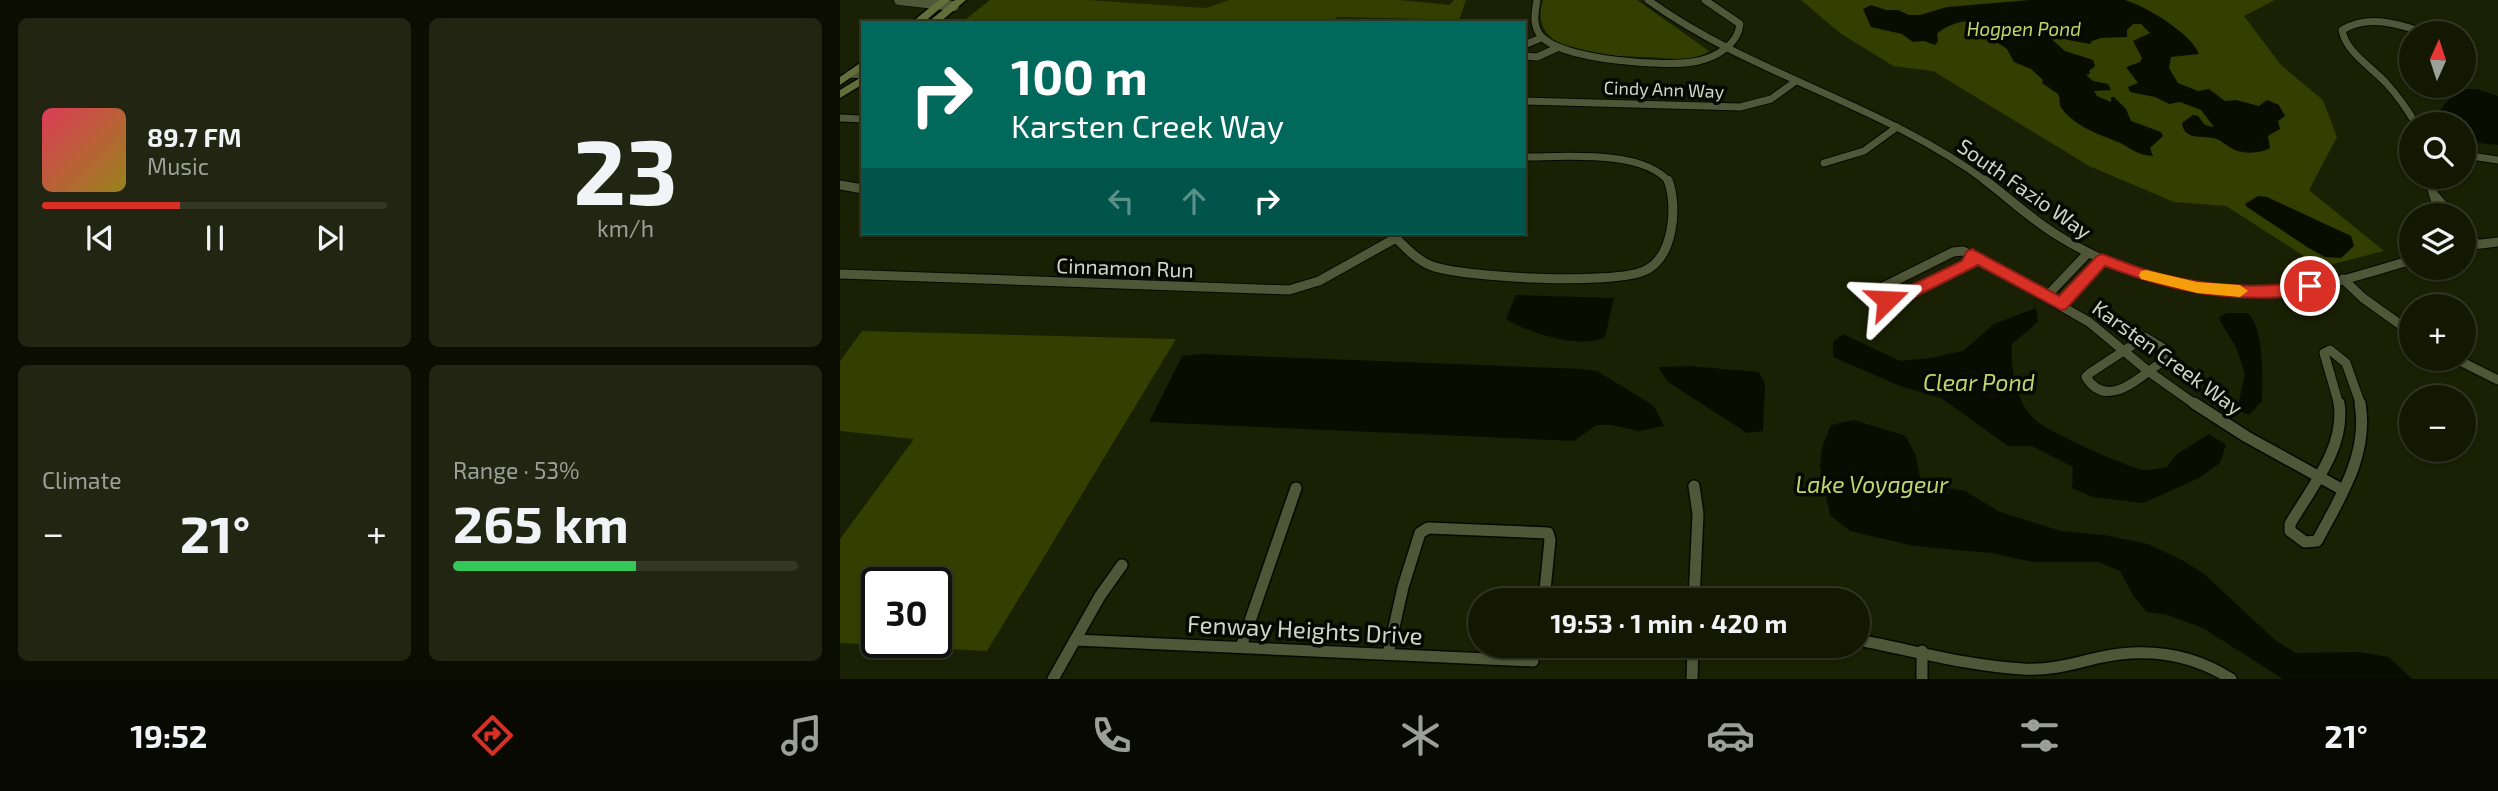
<!DOCTYPE html>
<html lang="en">
<head>
<meta charset="utf-8">
<style>
	:root { --surface:#141802; --page:#212511; --text:#f1f3f6; --muted:#9da099; --line:#333724; --accent:#d93025 }
	body { margin:0; font-family:"Exo 2",sans-serif; background:var(--page); color:var(--text); height:100vh; display:flex; flex-direction:column; font-size:26px; white-space:nowrap }
	* { box-sizing:border-box; margin:0 }
	p { font-size:23px; color:var(--muted) }
	.icon { flex:none; width:38px; height:38px; fill:none; stroke:currentColor; stroke-width:2; stroke-linecap:round; stroke-linejoin:round }
	.map { position:relative; flex:1; overflow:hidden }
	.panel { display:flex; flex-direction:column; gap:18px; padding:18px; background:#0b0d01; width:840px }
	.panel>* { flex:none }
	.banner { position:absolute; left:21px; top:21px; width:665px; height:214px; border-radius:0px; box-shadow:0 2px 5px #0004,0 0 0 2px var(--line); background:#00695c; color:#fff; overflow:hidden }
	.needle { width:46px; rotate:3deg }
	.controls { position:absolute; left:1559px; top:21px; display:grid; gap:14px }
	.controls a { display:grid; place-items:center; width:77px; height:77px; border-radius:50%; background:var(--surface); box-shadow:0 2px 5px #0004,0 0 0 2px var(--line); font-size:35px }
	.speed { position:absolute; left:21px; top:567px; display:flex; gap:14px; font-size:35px; font-weight:700; text-align:center }
	.speed>* { display:grid; place-content:center; width:91px; height:91px; border-radius:50%; background:var(--surface); box-shadow:0 2px 5px #0004,0 0 0 2px var(--line); line-height:1 }
	.speed .limit { border:4px solid #111; border-radius:10px; background:#fff; color:#111 }
	.pin { position:absolute; display:grid; place-items:center; width:60px; height:60px; color:#fff; margin:-30px; border:4px solid #fff; border-radius:50%; box-shadow:0 2px 7px #0007 }
	.me { position:absolute; width:77px; margin:-38px; rotate:69deg; stroke-linejoin:round; filter:drop-shadow(0 0 5px #0008) }
	.turn { display:flex; align-items:center; gap:24px; height:147px; padding:0 35px; font-size:32px }
	.turn .icon { width:91px; height:91px; stroke-width:2.5 }
	.turn b { display:block; font-size:49px; line-height:60px }
	.lanes { display:flex; align-items:center; height:66px; padding:0 35px; background:#0003; justify-content:center; gap:35px; direction:ltr }
	.lanes .off { opacity:.35 }
	.big { font-size:52px; font-weight:700; line-height:1.1 }
	.panel .widget { flex:1; display:flex; flex-direction:column; justify-content:center; gap:10px; min-width:0; padding:0 24px; border-radius:10px; background:var(--page) }
	.panel .dial { align-items:center; gap:0 }
	.dial b { font-size:91px; line-height:1 }
	.song { display:flex; align-items:center; gap:21px }
	.cover { width:84px; height:84px; border-radius:10px; background:linear-gradient(135deg,hsl(350 70% 55%),hsl(50 70% 35%)) }
	.played { height:7px; border-radius:4px; background:linear-gradient(90deg,var(--accent) 40%,var(--line) 40%) }
	.keys { display:flex; justify-content:space-around; direction:ltr }
	.heat { display:flex; justify-content:space-between; align-items:center; font-size:38px; direction:ltr }
	.charge { height:10px; border-radius:5px; background:linear-gradient(90deg,#34c759 53%,var(--line) 0) }
	.panel .tiles { flex:1; display:grid; gap:18px; grid-template-columns:repeat(2,1fr) }
	.trip { position:absolute; left:628px; top:588px; width:402px; height:70px; border-radius:35px; background:var(--surface); box-shadow:0 2px 5px #0004,0 0 0 2px var(--line); font-weight:700; line-height:70px; text-align:center }
	.menu { display:flex; height:112px; justify-content:space-around; align-items:center; background:#080a01; color:var(--muted) }
	.menu .icon { width:49px; height:49px }
	.menu .current { color:var(--accent) }
	.menu b { font-size:32px; color:var(--text) }
	main { display:flex; flex:1; min-height:0 }
	.map>svg:first-child { display:block }
</style>
</head>
<body>
<main>
<section class="panel">
<div class="tiles">
<div class="widget">
<div class="song"><i class="cover"></i><div><b>89.7 FM</b><p>Music</p></div></div>
<div class="played"></div>
<div class="keys"><svg class="icon" aria-label="previous" viewBox="0 0 24 24"><path d="M18 5L8 12l10 7zM5 5v14"/></svg><svg class="icon" aria-label="pause" viewBox="0 0 24 24"><path d="M8 5v14M16 5v14"/></svg><svg class="icon" aria-label="next" viewBox="0 0 24 24"><path d="M6 5l10 7-10 7zM19 5v14"/></svg></div>
</div>
<div class="widget dial"><b>23</b><p>km/h</p></div>
<div class="widget"><p>Climate</p>
<div class="heat"><a>−</a><b class="big">21°</b><a>+</a></div>
</div>
<div class="widget"><p>Range · 53%</p><b class="big">265 km</b><div class="charge"></div></div>
</div>
</section>
<div class="map">
<svg width="1658" height="679" viewBox="0 0 1658 679">
	<rect width="100%" height="100%" fill="#1a2003"/>
	<path fill="#1e2500" d="M248 0H389L366 8Z"/>
	<g fill="#333e00" fill-rule="evenodd">
		<path d="M150 0H248L366 8 389 0H560L610 5 614 0H626L618 23H585V19L496 17 493 23H121Z"/>
		<path d="M703 0H797L869 51C854 64 823 57 804 57 770 56 685 56 703 0Z"/>
		<path d="M961 0H1435L1404 16 1441 65 1483 100 1497 137 1469 190 1544 251 1481 267 1386 206 1334 202 1249 166 1093 71 1053 66 1000 33Z"/>
		<path d="M22 331 336 339 147 651 0 643V539L74 439 0 431V361ZM37 583H96V642H37Z"/>
	</g>
	<g fill="#080d00">
		<path d="M1190 0H1285C1306 6 1352 34 1359 54L1331 57 1329 68 1338 83 1358 91 1369 89 1385 101 1396 100 1419 106 1427 100 1439 105 1445 116 1438 121 1440 129 1428 136 1430 148C1419 154 1399 155 1388 146 1383 143 1379 139 1373 138 1361 136 1344 140 1342 123L1353 115 1358 116 1365 125 1374 127 1361 110 1340 102 1329 104 1315 97 1290 92 1288 87 1298 83 1286 67 1300 62 1302 58 1293 41 1310 33 1301 24H1293L1287 30V37L1261 38 1252 41 1250 44 1228 40 1224 32 1216 28 1210 30 1208 36 1225 51 1253 60 1255 66 1249 71 1250 74 1246 75 1253 81 1268 84 1271 90 1254 91 1257 96 1271 102V97H1274L1286 109 1291 121 1321 132 1323 136 1310 148 1313 156C1298 156 1290 147 1278 142 1258 134 1236 127 1222 109 1218 103 1221 100 1218 94L1202 83 1203 80 1191 69 1174 62 1167 49 1155 41C1154 37 1154 33 1152 30 1142 13 1106 23 1097 34L1098 41 1095 45 1084 41 1073 42 1062 34 1031 27 1023 9 1031 5 1046 10H1058L1069 15H1080L1107 7Z"/>
		<path d="M1619 89H1637L1658 96V145L1629 142 1624 139V124C1611 124 1602 126 1595 115Z"/>
		<path d="M1418 196 1427 197 1511 236 1514 246 1501 258 1485 257 1467 247 1407 207 1405 204Z"/>
		<path d="M676 295 774 298 765 337C742 350 688 333 666 319Z"/>
		<path d="M1196 308 1198 322 1172 344C1170 369 1176 402 1195 420 1207 431 1290 469 1305 470 1312 470 1320 468 1327 467L1337 454 1369 434 1386 445 1380 463 1359 478 1303 503 1253 497 1232 488 1233 467 1192 446H1168L1101 398 1060 386 993 357V342L1003 334 1060 361 1091 358 1123 351 1154 324Z"/>
		<path d="M1387 313H1408C1424 329 1423 379 1422 401L1409 415 1397 410 1405 374 1396 347 1380 321 1379 317Z"/>
		<path d="M360 354 742 369 757 371 814 406 824 426 798 431 771 425H756L734 441 309 422 342 356Z"/>
		<path d="M849 366 919 372 925 384 923 431 907 433 828 382 818 367Z"/>
		<path d="M1014 420 1066 436 1076 456 1080 478 1095 486 1125 491 1160 512 1221 531 1264 535 1308 544 1340 559 1363 573 1435 640 1456 653 1518 652 1549 657 1572 679H1443L1363 628 1328 615 1307 612 1294 597 1280 571 1258 562H1193L1151 553 1074 546 1010 531 990 515 980 466 982 447 991 425Z"/>
	</g>
	<g fill="none" stroke-linecap="round" stroke-linejoin="round">
		<g stroke="#050900" stroke-width="9">
			<g id="minor-far2">
				<path d="M697 0C695 13 692 25 701 36 721 60 829 68 858 61 877 57 898 44 900 24L865 0"/>
				<path d="M808 0C913 76 1043 104 1147 182"/>
				<path d="M684 45 701 38"/>
				<path d="M684 56 697 57 717 48"/>
				<path d="M10 74 23 75"/>
				<path d="M684 101 900 107 931 99 956 81"/>
				<path d="M0 118 23 119"/>
				<path d="M1576 124C1567 109 1558 96 1547 84 1532 67 1506 53 1502 30 1529 14 1558 24 1586 33"/>
				<path d="M1624 155 1658 160"/>
				<path d="M684 157C723 157 803 149 829 182"/>
				<path d="M984 163 1024 151 1057 127"/>
				<path d="M1588 177 1589 182"/>
			</g>
		</g>
		<g stroke="#050900" stroke-width="11">
			<g id="minor-far1">
				<path d="M1145 180C1169 198 1191 219 1217 235 1286 278 1372 301 1453 290 1493 285 1533 271 1572 260"/>
				<path d="M1589 180 1600 215"/>
				<path d="M0 185 23 189"/>
				<path d="M1596 197 1611 215"/>
				<path d="M1624 230 1636 243"/>
				<path d="M551 233C563 245 576 260 592 266 626 278 772 285 804 271 834 258 838 206 828 180"/>
				<path d="M1624 246 1658 242"/>
				<path d="M1123 251 1132 255 1133 260 1127 265 1056 300H1047L1041 292 1043 287 1113 252Z"/>
				<path d="M1132 255 1249 322 1308 371 1356 405"/>
				<path d="M0 274 449 290 479 281 556 238"/>
				<path d="M1503 279 1523 298 1572 333"/>
				<path d="M1207 296 1248 253"/>
				<path d="M1221 305 1262 260"/>
				<path d="M1305 337 1326 350V359C1301 375 1268 412 1246 377L1250 373Z"/>
				<path d="M1616 359 1658 380"/>
				<path d="M1499 405 1484 353 1490 350 1506 363 1521 405"/>
			</g>
		</g>
		<g stroke="#050900" stroke-width="14">
			<g id="minor">
				<path d="M1354 403 1407 437 1503 490"/>
				<path d="M1499 403C1506 447 1471 488 1450 524V531L1465 542 1477 541C1500 498 1529 454 1520 403"/>
				<path d="M854 486 858 514 854 600"/>
				<path d="M705 597 767 600"/>
				<path d="M235 640 693 661 695 646"/>
				<path d="M1018 640C1072 650 1127 666 1183 669 1208 671 1233 664 1257 658 1305 647 1349 652 1391 679"/>
				<path d="M401 647 456 488"/>
				<path d="M1082 651V679"/>
				<path d="M548 654 563 587 580 533 588 528 708 533 710 540 704 600"/>
				<path d="M213 679 260 596 282 565"/>
				<path d="M852 679 853 646"/>
			</g>
		</g>
		<g stroke="#050900" stroke-width="11">
			<path id="tertiary" d="M59 0 114 6"/>
		</g>
		<g stroke="#050900" stroke-width="3">
			<g id="secondary">
				<path d="M99 0H110L83 23H71Z"/>
				<path d="M115 0H126L99 23H87Z"/>
				<path d="M23 61V69L0 85V77Z"/>
				<path d="M23 76V84L0 98V90Z"/>
			</g>
		</g>
		<use href="#minor-far2" stroke="#4f5738" stroke-width="7"/>
		<use href="#minor-far1" stroke="#4f5738" stroke-width="9"/>
		<use href="#minor" stroke="#4f5738" stroke-width="11"/>
		<use href="#tertiary" stroke="#4f5738" stroke-width="10"/>
		<use href="#secondary" fill="#626f3a" fill-rule="evenodd"/>
	</g>
	<path fill="#d93025" stroke="#8d1f18" stroke-width="2" d="M1132 249 1219 296 1257 256 1262 254C1276 259 1290 265 1303 269 1356 286 1416 290 1470 281L1478 286C1465 304 1376 297 1355 292 1324 287 1294 277 1265 266L1226 309 1221 310 1138 265 1061 304H1042L1040 300 1042 296 1053 294 1122 261 1127 251Z"/>
	<path fill="#f59e0b" d="M1306 270 1357 282 1400 285 1408 291 1400 297 1357 293 1301 279 1299 275 1301 271Z"/>
	<g text-anchor="middle" dominant-baseline="central" stroke-width="7" stroke-linejoin="round" paint-order="stroke">
		<g font-size="18" fill="#d1d6c5" stroke="#060801">
			<text transform="translate(824 89) rotate(2)">Cindy Ann Way</text>
		</g>
		<g font-size="19" font-style="italic" fill="#bed76c" stroke="#060801">
			<text x="1184" y="28">Hogpen Pond</text>
		</g>
		<g font-size="21" fill="#d1d6c5" stroke="#060801">
			<text transform="translate(1185 188) rotate(35)">South Fazio Way</text>
			<text transform="translate(285 267) rotate(2)">Cinnamon Run</text>
			<text transform="translate(1328 357) rotate(36)">Karsten Creek Way</text>
		</g>
		<g font-size="23" font-style="italic" fill="#bed76c" stroke="#060801">
			<text x="1139" y="382">Clear Pond</text>
			<text x="1032" y="484">Lake Voyageur</text>
		</g>
		<g font-size="24" fill="#d1d6c5" stroke="#060801">
			<text transform="translate(465 629) rotate(3)">Fenway Heights Drive</text>
		</g>
	</g>
</svg>
<div class="controls">
<a><svg class="needle" viewBox="-14 -14 28 28"><path d="M0-13l5 13h-10z" fill="#e53935"/><path d="M0 13l5-13h-10z" fill="#9da099"/></svg></a>
<a><svg class="icon" aria-label="search" viewBox="0 0 24 24"><circle cx="10" cy="10" r="6"/><path d="M15 15l6 6"/></svg></a>
<a><svg class="icon" aria-label="layers" viewBox="0 0 24 24"><path d="M12 4l9 5-9 5-9-5zM3 14l9 5 9-5"/></svg></a>
<a>+</a>
<a>−</a>
</div>
<div class="speed"><div class="limit">30</div></div>
<div class="pin" style="left:1470px;top:286px;background:#d93025"><svg class="icon" aria-label="arrive" viewBox="0 0 24 24"><path d="M6 21V4h12l-3 4 3 4H6"/></svg></div>
<svg class="me" style="left:1047px;top:300px" viewBox="-20 -20 40 40"><path d="M0-17L14 15 0 8-14 15z" fill="#d93025" stroke="#fff" stroke-width="4"/></svg>
<div class="trip">19:53 · 1 min · 420 m</div>
<div class="banner">
<div class="turn"><svg class="icon" aria-label="right" viewBox="0 0 24 24"><path d="M7 20v-9h11M14 6l5 5-5 5"/></svg><div><b>100 m</b>Karsten Creek Way</div></div>
<div class="lanes"><svg class="icon off" aria-label="left" viewBox="0 0 24 24"><path d="M17 20v-9H6M10 6l-5 5 5 5"/></svg><svg class="icon off" aria-label="ahead" viewBox="0 0 24 24"><path d="M12 20V5M6 11l6-6 6 6"/></svg><svg class="icon" aria-label="right" viewBox="0 0 24 24"><path d="M7 20v-9h11M14 6l5 5-5 5"/></svg></div>
</div>
</div>
</main>
<nav class="menu">
<b>19:52</b>
<svg class="icon current" aria-label="directions" viewBox="0 0 24 24"><path d="M12 3l9 9-9 9-9-9zM9 14v-3h6M13 9l2 2-2 2"/></svg>
<svg class="icon" aria-label="music" viewBox="0 0 24 24"><path d="M9 18V5l10-2v13"/><circle cx="6" cy="18" r="3"/><circle cx="16" cy="16" r="3"/></svg>
<svg class="icon" aria-label="phone" viewBox="0 0 24 24"><path d="M5 4h4l2 5-3 2q2 4 5 5l2-3 5 2v4C11 20 4 13 5 4z"/></svg>
<svg class="icon" aria-label="climate" viewBox="0 0 24 24"><path d="M12 3v18M4 7l16 10M4 17L20 7"/></svg>
<svg class="icon" aria-label="car" viewBox="0 0 24 24"><path d="M5 17H2v-5l4-1 3-4h7l3 4 3 1v5h-3M9 17h6M6 11h13"/><circle cx="7" cy="17" r="2"/><circle cx="17" cy="17" r="2"/></svg>
<svg class="icon" aria-label="filters" viewBox="0 0 24 24"><path d="M4 7h16M4 17h16"/><circle cx="9" cy="7" r="2"/><circle cx="15" cy="17" r="2"/></svg>
<b>21°</b>
</nav>
</body>
</html>
